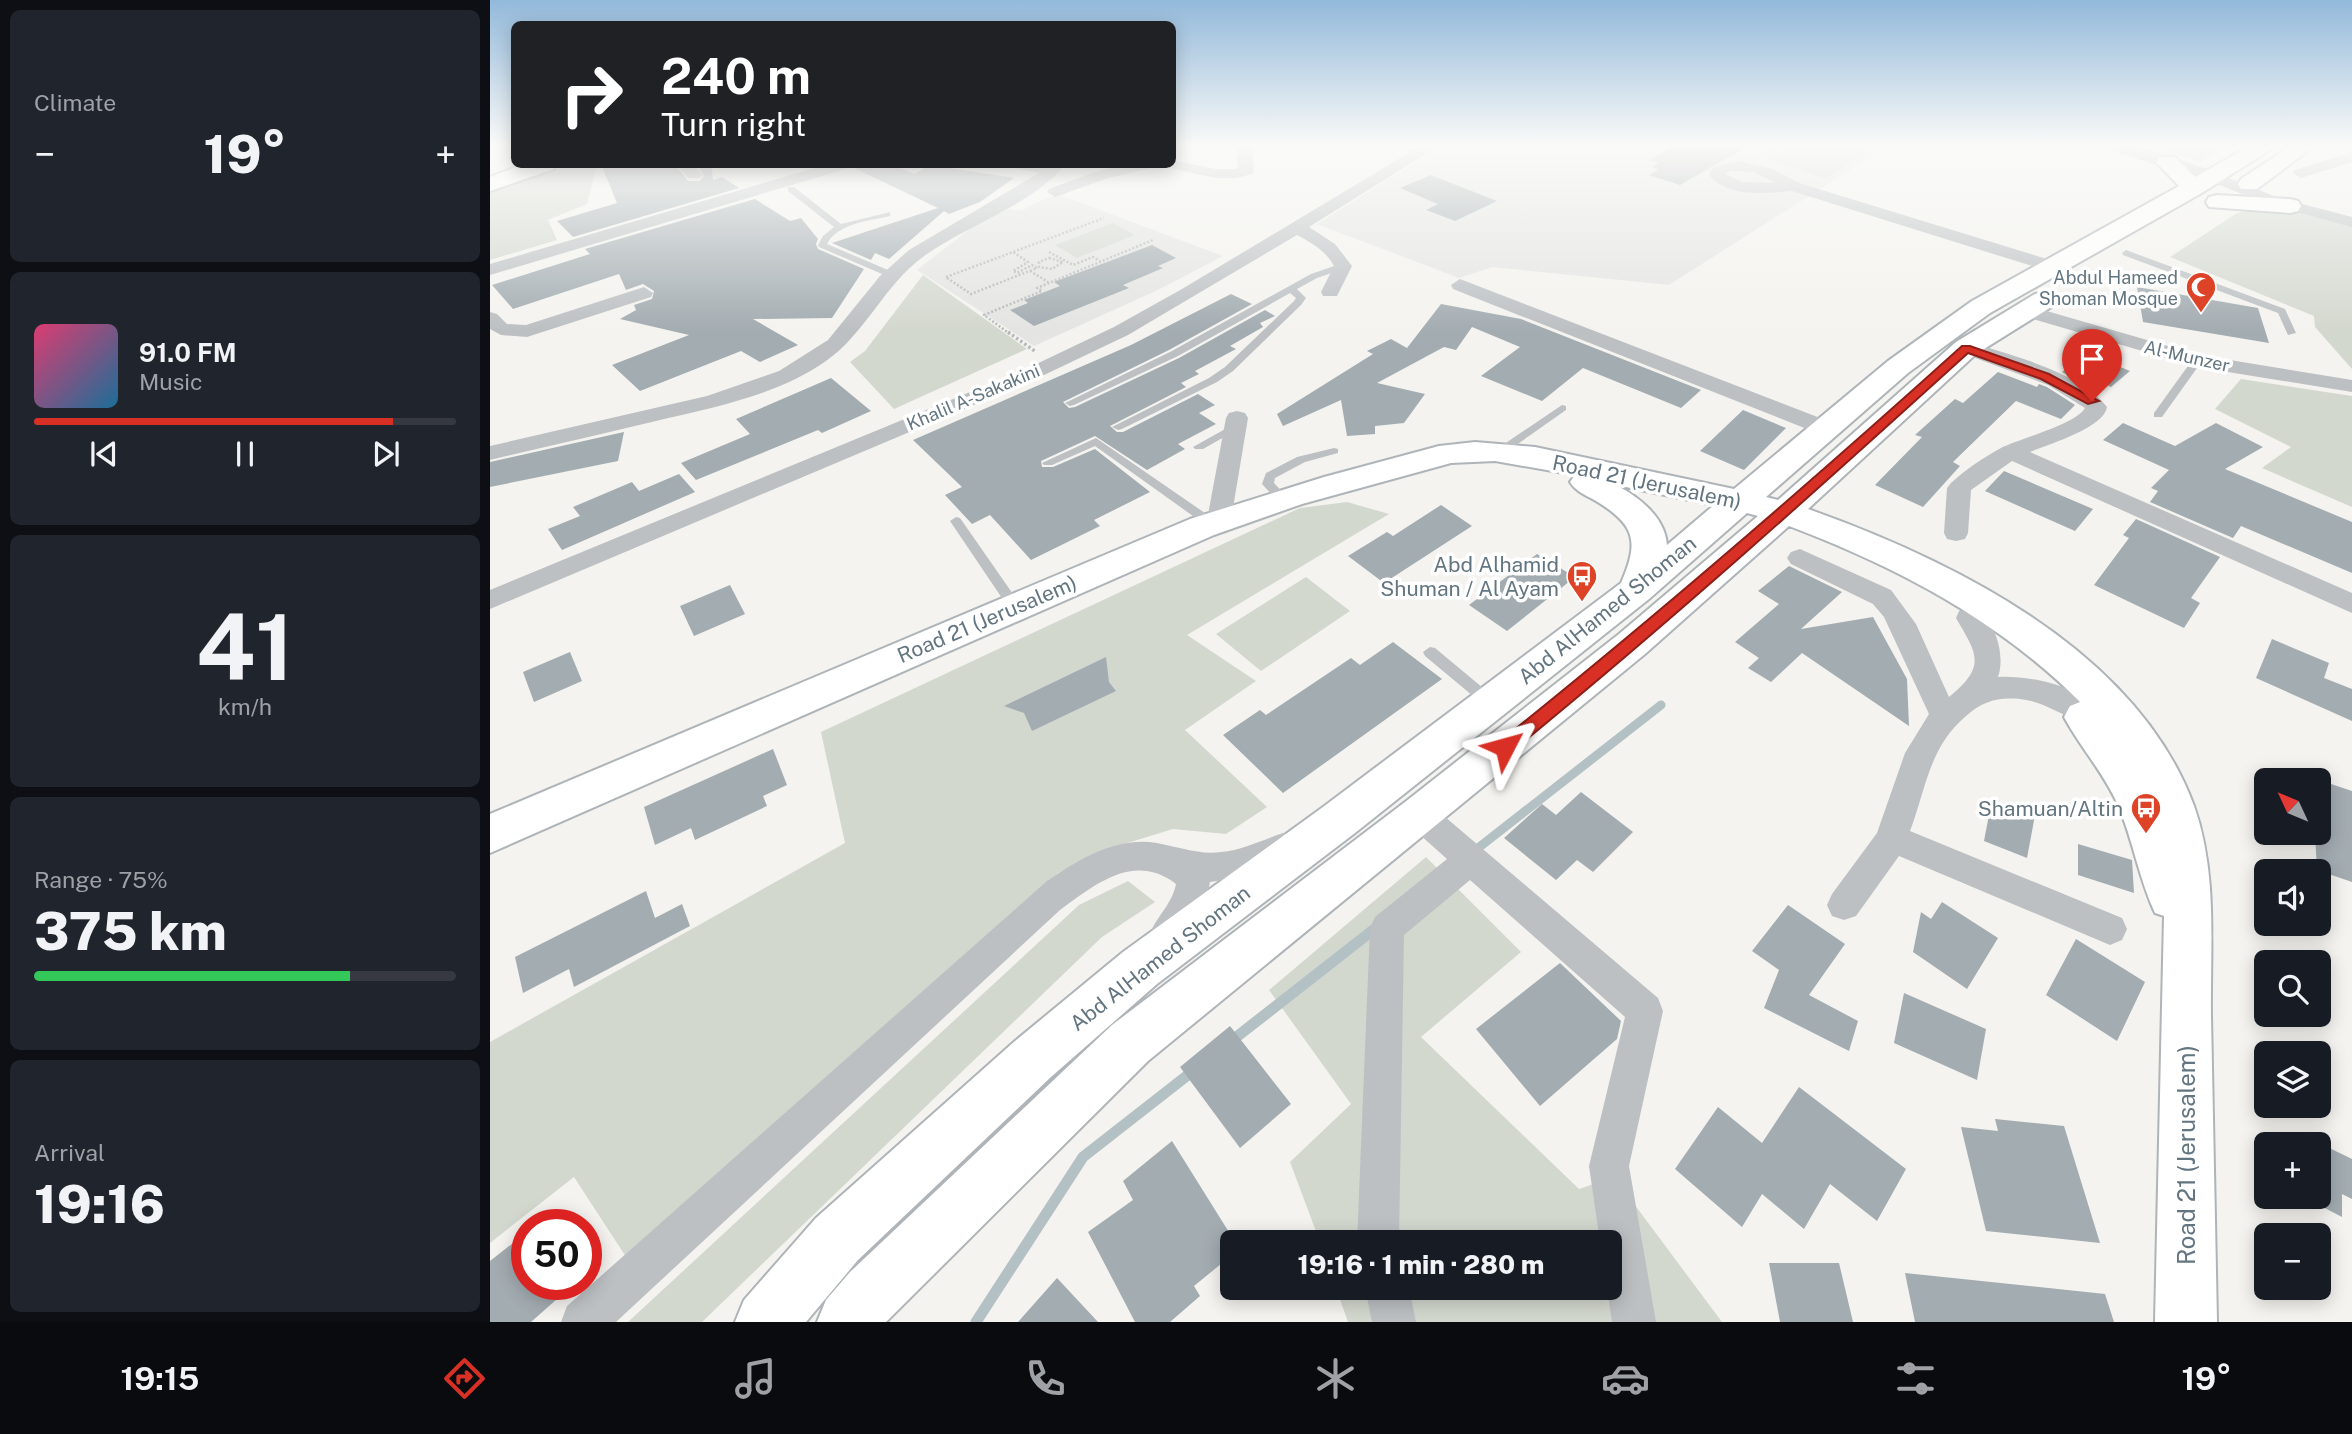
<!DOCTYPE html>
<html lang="en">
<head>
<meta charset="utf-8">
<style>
	:root { --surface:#171b24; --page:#20242c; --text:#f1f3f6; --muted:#9ea1a6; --line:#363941; --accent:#d93025 }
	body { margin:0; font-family:"Public Sans",sans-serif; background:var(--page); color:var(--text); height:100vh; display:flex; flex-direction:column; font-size:26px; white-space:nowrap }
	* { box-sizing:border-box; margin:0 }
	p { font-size:23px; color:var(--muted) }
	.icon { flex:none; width:38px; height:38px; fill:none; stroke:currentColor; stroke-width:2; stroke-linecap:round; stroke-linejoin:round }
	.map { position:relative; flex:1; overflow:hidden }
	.panel { display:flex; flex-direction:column; gap:10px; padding:10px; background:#0d0f14; width:490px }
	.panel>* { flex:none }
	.hud { position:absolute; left:21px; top:21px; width:665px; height:147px; border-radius:10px; box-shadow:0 4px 18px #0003; background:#202124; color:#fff; overflow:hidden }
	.needle { width:46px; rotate:314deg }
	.buttons { position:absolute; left:1764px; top:768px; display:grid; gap:14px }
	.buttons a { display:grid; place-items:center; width:77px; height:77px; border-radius:10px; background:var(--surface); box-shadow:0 4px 18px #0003; font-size:35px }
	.speed { position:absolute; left:21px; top:1209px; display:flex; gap:14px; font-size:35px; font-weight:700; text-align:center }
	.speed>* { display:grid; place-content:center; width:91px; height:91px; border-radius:50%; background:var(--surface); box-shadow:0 4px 18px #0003; line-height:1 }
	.speed .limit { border:10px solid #d22; background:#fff; color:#111 }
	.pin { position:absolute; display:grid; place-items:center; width:60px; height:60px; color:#fff; margin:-72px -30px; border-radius:50% 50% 50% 0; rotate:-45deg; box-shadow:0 0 7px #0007 }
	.pin .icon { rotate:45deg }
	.me { position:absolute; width:77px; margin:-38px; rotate:51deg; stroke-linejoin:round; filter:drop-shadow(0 0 5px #0008) }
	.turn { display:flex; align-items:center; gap:24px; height:147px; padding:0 35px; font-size:32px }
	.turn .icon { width:91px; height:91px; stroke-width:2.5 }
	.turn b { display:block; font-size:49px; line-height:60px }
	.big { font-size:52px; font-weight:800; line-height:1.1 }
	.panel .tile { flex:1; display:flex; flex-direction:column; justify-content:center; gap:10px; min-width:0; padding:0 24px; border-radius:10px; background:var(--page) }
	.panel .dial { align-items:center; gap:0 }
	.dial b { font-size:91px; line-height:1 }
	.song { display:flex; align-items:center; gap:21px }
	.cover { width:84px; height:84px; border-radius:10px; background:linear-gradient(135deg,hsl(340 70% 55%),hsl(200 70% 35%)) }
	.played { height:7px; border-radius:4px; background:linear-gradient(90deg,var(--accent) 85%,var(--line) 85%) }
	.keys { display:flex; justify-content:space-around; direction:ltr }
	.heat { display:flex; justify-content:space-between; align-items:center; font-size:38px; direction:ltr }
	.charge { height:10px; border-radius:5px; background:linear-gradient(90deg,#34c759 75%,var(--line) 0) }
	.trip { position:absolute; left:730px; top:1230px; width:402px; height:70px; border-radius:10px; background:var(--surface); box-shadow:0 4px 18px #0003; font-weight:800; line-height:70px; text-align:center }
	.tab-bar { display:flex; height:112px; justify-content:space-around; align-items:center; background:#090b0e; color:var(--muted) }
	.tab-bar .icon { width:49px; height:49px }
	.tab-bar .selected { color:var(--accent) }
	.tab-bar b { font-size:32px; color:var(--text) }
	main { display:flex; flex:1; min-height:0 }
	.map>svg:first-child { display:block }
</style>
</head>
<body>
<main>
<section class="panel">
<div class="tile"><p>Climate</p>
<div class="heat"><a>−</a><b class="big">19°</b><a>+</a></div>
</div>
<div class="tile">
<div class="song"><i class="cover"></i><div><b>91.0 FM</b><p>Music</p></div></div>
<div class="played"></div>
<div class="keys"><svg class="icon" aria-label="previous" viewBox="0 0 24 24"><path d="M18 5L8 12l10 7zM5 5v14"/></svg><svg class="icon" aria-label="pause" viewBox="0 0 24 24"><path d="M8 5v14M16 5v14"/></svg><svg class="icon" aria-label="next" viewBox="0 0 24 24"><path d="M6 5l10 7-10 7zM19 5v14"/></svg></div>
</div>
<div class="tile dial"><b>41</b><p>km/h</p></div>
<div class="tile"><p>Range · 75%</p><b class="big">375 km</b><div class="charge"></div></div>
<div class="tile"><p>Arrival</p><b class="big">19:16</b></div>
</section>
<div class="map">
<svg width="1862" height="1322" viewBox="0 0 1862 1322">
	<rect width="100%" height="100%" fill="#f4f3ef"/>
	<g fill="#e4e5e3">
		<path d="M953 145H1399L1179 285 1002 267 969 278 827 224Z"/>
		<path d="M570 195 733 256 668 290 544 346 427 270 481 228 518 209 531 211 554 199Z"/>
	</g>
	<g fill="#d3d8cf">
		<path d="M1287 145H1387L1336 179 1270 156Z"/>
		<path d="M1657 145H1737L1711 162Z"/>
		<path d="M79 165H107L97 204 58 220 67 240 0 260V192Z"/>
		<path d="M1768 209 1808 212 1862 226V369L1825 327 1824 316 1680 257 1747 213Z"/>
		<path d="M623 223 645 235 587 258 565 245Z"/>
		<path d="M433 275 537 349 404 409 360 362 375 351Z"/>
		<path d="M1751 379 1862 396V507L1772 468 1801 447 1725 409Z"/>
		<path d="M857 502 899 514 697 635 766 681 695 730 777 807 736 834 683 829 634 844 568 873 140 1263 84 1177 0 1243V1042L355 843 331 732 810 508Z"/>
		<path d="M816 577 860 611 771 671 726 634Z"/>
		<path d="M936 857 1031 952 931 1037 1089 1189 1124 1177 1232 1322H858L846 1288H1120V1242H830L800 1162 861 1104 779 990Z"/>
		<path d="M638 881 665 902 612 937 212 1322H138L589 905Z"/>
	</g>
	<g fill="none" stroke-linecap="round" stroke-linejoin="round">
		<path stroke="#b3c1c4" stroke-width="9" d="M983 852 1171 705"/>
		<g stroke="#b3c1c4" stroke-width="11">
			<path d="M740 1042 887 927"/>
			<path d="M486 1322 593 1157 703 1071"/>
		</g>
	</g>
	<g fill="#a3acb1">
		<path d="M1186 145H1260L1190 185 1159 175 1169 169 1162 167 1169 163 1159 160Z"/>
		<path d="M111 164H185L198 181H210L214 176 207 164H221L223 180 232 177 249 188 83 237 67 221 127 203Z"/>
		<path d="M365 164H402L424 174 440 165 524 178 490 202 459 214 454 211 399 259 385 253 381 260 342 243 448 208 364 168Z"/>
		<path d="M941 175 1007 201 965 221 936 210 948 204 910 188Z"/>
		<path d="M265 199 300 221 311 218 328 239 326 244 328 249 374 269 342 318 263 319 308 345 270 362 251 351 150 391 122 365 199 335 130 319 146 310 144 305 162 299 164 291 153 284 136 290 129 274 23 309 2 285 100 254 95 249Z"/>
		<path d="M662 245 686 258 668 266 673 268 633 285 639 288 544 326 520 310 538 303 534 300 570 286 564 282Z"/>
		<path d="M1647 287 1768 308 1779 343 1653 322Z"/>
		<path d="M741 294 762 304 679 350 573 402 579 408 585 407 689 358 775 310 785 316 770 323 773 327 740 346 746 349 705 371 709 374 691 383 696 387 620 426 627 432H633L708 394 725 405 709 413 726 424 688 444 695 449 657 470 605 436 551 461 552 467H563L605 449 660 492 604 520 610 526 541 560 500 515 482 524 455 495 472 487 423 440 641 345Z"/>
		<path d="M951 304 1031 319 1211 390 1191 408 1093 368 1052 401 991 376 1030 347 982 327 966 350 954 347 887 383 935 394 914 423 885 426V434L857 436 851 400 793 426 787 414 883 354 877 351 901 339 917 348Z"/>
		<path d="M1597 353 1640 371 1621 387 1608 381 1601 388 1572 372Z"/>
		<path d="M1508 372 1547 387 1549 384 1557 387 1585 405 1571 419 1526 401 1463 462 1470 466 1433 507 1385 485 1432 437 1425 435 1465 399 1473 403Z"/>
		<path d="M341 378 381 411 332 433 328 430 206 480 191 463 260 434 246 419Z"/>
		<path d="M1253 410 1296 428 1254 470 1210 451Z"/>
		<path d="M1633 423 1685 446 1726 423 1773 447 1735 469 1862 522V573L1751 526 1743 538 1660 502 1668 491 1661 488 1679 470 1613 440Z"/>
		<path d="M134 432 128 461 0 487V462Z"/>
		<path d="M1514 471 1603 509 1585 531 1495 491Z"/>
		<path d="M189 474 205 492 72 550 58 529 90 516 83 507 142 482 149 491Z"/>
		<path d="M951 505 982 526 894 583 858 556 897 532 903 536Z"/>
		<path d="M1646 519 1730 557 1701 598 1710 603 1694 628 1604 585 1639 538 1633 535Z"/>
		<path d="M1047 554 1085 577 1017 631 979 605Z"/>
		<path d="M1299 566 1352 592 1311 629 1383 617 1417 679 1419 726 1312 653 1281 682 1258 668 1269 658 1245 642 1289 604 1268 591Z"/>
		<path d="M240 585 255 614 204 636 190 606Z"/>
		<path d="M1782 639 1839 663 1834 678 1862 689V721L1766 678Z"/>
		<path d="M903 642 952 679 793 793 733 735 770 710 776 715 861 658 870 665Z"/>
		<path d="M80 652 92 681 44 702 33 672Z"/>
		<path d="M616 657 619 682 626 691 542 731 534 713 514 706Z"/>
		<path d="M283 749 297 785 273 796 277 806 205 840 201 828 165 845 154 807Z"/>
		<path d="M1829 780 1862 791V882L1827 870 1825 833H1829Z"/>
		<path d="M1091 792 1143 832 1103 872 1087 860 1066 880 1014 838 1052 804 1066 815Z"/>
		<path d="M1502 799 1545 815 1537 858 1494 841Z"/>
		<path d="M1588 844 1642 860 1644 893 1588 875Z"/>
		<path d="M156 891 165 918 192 904 200 926 84 987 79 969 33 993 25 957Z"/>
		<path d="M1452 902 1508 938 1477 989 1423 952 1431 912 1441 919Z"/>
		<path d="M1298 905 1355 944 1319 995 1368 1021 1359 1051 1274 1008 1289 970 1262 951Z"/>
		<path d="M1586 939 1655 982 1627 1041 1556 995Z"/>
		<path d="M1070 963 1131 1021 1127 1039 1050 1106 986 1029Z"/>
		<path d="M1414 993 1496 1029 1487 1080 1404 1043Z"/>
		<path d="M740 1026 801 1104 750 1148 690 1067Z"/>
		<path d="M1309 1087 1416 1169 1387 1221 1340 1184 1314 1229 1272 1194 1252 1227 1185 1169 1228 1107 1272 1143Z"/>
		<path d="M1505 1119 1574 1126 1610 1243 1496 1231 1471 1127 1508 1131Z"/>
		<path d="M682 1141 742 1237V1255L704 1286 710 1296 680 1322H645L598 1232 643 1200 633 1181Z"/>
		<path d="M1829 1143 1862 1159V1199L1852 1194V1217L1829 1205Z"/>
		<path d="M37 1232V1284H84L41 1322H0V1261Z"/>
		<path d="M1279 1263H1349L1363 1322H1290Z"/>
		<path d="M1415 1273 1615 1294 1624 1322H1425Z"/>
		<path d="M567 1278 608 1322H528Z"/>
	</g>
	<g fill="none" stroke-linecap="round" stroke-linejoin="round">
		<g stroke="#aeb4b8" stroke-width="4">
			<g id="secondary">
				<path d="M1762 145H1788L1710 194 1500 313 1418 373 1276 497 1288 500 1466 342 1545 294 1554 292 1563 294 1567 300 1563 306 1486 354 1318 509C1464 561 1647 651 1704 806 1728 874 1720 946 1721 1016 1723 1118 1725 1220 1727 1322H1665L1674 916 1665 913C1649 879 1643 840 1628 805 1614 773 1590 747 1574 717L1580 706 1590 702C1508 620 1407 567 1299 526L1155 654 658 1061 396 1322H327L336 1300 360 1272 622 1025 915 802 1129 634 1268 516 1257 513 1159 599 865 833 667 984 561 1077 368 1260 316 1322H245L254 1300 326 1218 525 1041 633 952 833 807 1131 583C1149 542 1146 525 1106 501 1096 495 1086 492 1080 482L1085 475 1005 461 961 463 812 504 724 535 0 853V814L700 519 834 477 949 446 985 442 1045 447 1244 489 1398 361 1482 301 1689 186 1666 162 1669 157H1685L1705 177ZM1126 485 1224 505 1177 545C1175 517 1149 497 1126 485Z"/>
				<path d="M1802 145H1826L1767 189H1751L1748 184 1751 179Z"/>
				<path d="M34 164H66L64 169 0 191V177Z"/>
				<path d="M1727 195 1800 199 1808 201 1811 206 1808 211 1800 213 1719 207 1716 202 1719 197Z"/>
			</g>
		</g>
		<g stroke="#b6b9bb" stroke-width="2.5" stroke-dasharray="2 2" stroke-linecap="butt">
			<path d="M559 252 583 265 603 257 610 261"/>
			<path d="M559 258 573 262 562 269 549 267V262Z"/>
			<path d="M540 271 558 282"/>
			<path d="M456 277 614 218"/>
			<path d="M457 278 481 294 547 268 542 265 527 273 523 271 538 262 523 252"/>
			<path d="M520 334 494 315 552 291 547 288 663 240"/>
		</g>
		<path stroke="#b6b9bb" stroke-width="3.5" stroke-dasharray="2.5 2.5" stroke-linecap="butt" d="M518 332 546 352"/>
		<g fill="#bcc0c3" fill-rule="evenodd">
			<path d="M298 187H304L351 224 400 212V216C379 221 348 223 337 244L405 273V277H399L329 247 328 245 333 236 344 227 298 191Z"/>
			<path d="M1636 250 1795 309 1806 333 1798 335 1788 313 1633 255 1632 253Z"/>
			<path d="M853 263 856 264V268L827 278 807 289 816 298 811 305 743 371 727 382 632 429 628 430 622 427 719 378 735 367 804 301 806 298 800 293 688 356 584 405 580 406 575 403 680 352 821 274Z"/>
			<path d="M1707 358 1712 361 1672 417H1664V413L1703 359Z"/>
			<path d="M1072 405 1076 406V410L1012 455H1004V451Z"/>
			<path d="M746 423 750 424V428L713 449H705L703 447Z"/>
			<path d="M606 438 725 520 727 523 725 526H717L605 446 562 465H554L552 463Z"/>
			<path d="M844 448 848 449V453L815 462 785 478 784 483 798 498 796 501H788L772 484 776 473 807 457Z"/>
			<path d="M466 517 470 518 530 604 532 607 530 610H520L460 521Z"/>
			<path d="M940 647 945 648 1005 698 1007 702 1005 706H995L935 656 933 652Z"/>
		</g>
		<g fill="#bcc0c3" fill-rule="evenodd">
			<path d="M746 145H762L764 171 762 174 746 178H726L670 166 618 178 565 197 557 192 559 189 608 171 637 164H682V160L726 169H746L748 168Z"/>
			<path d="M932 145H950L819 227 845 244 862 266 847 296H833L831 292 844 266C836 251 822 243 807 235L638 335 552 376 0 609V590L538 368 624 327 692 289Z"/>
			<path d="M1862 152V162L1811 178 1803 173 1805 170Z"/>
			<path d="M1248 161 1282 169 1309 183 1570 263 1573 267 1570 271H1558L1302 191C1275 193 1238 198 1219 175L1223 167ZM1241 171 1263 172 1286 183 1252 182 1235 174Z"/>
			<path d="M187 164H203L212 175 210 178H198Z"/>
			<path d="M338 164H363L362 167 0 275V264Z"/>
			<path d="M517 164H576C542 205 477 225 434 256 394 285 376 333 336 361 286 396 224 407 166 421 111 434 55 447 0 460V446L217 396 289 371 338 340 390 276 419 250 549 173 518 167Z"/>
			<path d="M1723 172 1789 198 1862 217V227L1777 204 1717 180 1715 177Z"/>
			<path d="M970 279 1343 423 1346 428 1343 433H1327L963 289 961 285Z"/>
			<path d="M154 287 163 293 161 297 37 337 11 335 0 329V312L7 314 17 324 36 325Z"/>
			<path d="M1536 305 1709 355 1862 380V392L1707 367 1529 315 1526 311Z"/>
			<path d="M1476 342C1515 352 1594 374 1617 407 1614 428 1559 444 1540 452L1862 593V613L1522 461 1481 490 1478 533 1475 539 1466 541 1457 539 1454 533 1457 488 1461 483C1476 469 1493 458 1511 448 1530 438 1585 425 1595 408L1558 385 1469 352 1466 348 1469 344Z"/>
			<path d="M747 411 755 413 758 418 741 520 738 526 729 528 720 526 717 520 736 418 739 413Z"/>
			<path d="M1310 549 1401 590 1426 624 1459 697C1497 666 1487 654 1466 618L1469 611C1502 602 1517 653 1508 677 1533 675 1588 684 1601 708L1596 716 1586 719C1569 714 1554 703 1536 700 1511 696 1494 700 1476 716 1439 747 1436 789 1420 831L1632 918 1637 929 1632 940 1620 945 1409 856 1366 916 1354 920 1342 916 1337 905 1342 894 1387 833 1415 753 1439 714 1394 617 1383 604 1301 564 1297 558 1301 552Z"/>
			<path d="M930 802 941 805 1168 998 1173 1011 1139 1166 1166 1322H1122L1117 1288H1120V1242H1110L1099 1166 1135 1017 980 880 914 935 909 1242H867L880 928 885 917 957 859 919 825 914 815 919 805Z"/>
			<path d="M793 833 805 837 809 847 805 857 752 877 720 882C715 909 704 939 677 949L665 944 660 933C668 915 682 904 686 884 644 852 606 884 570 910L126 1322H71L77 1306 557 881C589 859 627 836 667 843 689 847 709 855 731 852 753 850 772 840 793 833Z"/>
			<path d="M875 1288H919L926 1322H882Z"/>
		</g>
		<path fill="#bcc0c3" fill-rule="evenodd" d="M1615 145H1644L1730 173 1733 177 1730 181H1716L1617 149Z"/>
		<use href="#secondary" fill="#fff" fill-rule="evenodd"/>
	</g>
	<linearGradient id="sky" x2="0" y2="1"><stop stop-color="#93b9da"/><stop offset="0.44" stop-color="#fafaf8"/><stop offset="1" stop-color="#fafaf8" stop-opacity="0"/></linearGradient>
	<rect width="1862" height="331" fill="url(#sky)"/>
	<path fill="#d93025" stroke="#8d1f18" stroke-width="2" d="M1472 346H1480L1559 374 1609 401 1598 404 1551 379 1478 353C1328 489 1178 624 1021 752H1009L1006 747 1009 742C1168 615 1321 482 1472 346Z"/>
	<defs>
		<g id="mosque-pin" transform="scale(1.575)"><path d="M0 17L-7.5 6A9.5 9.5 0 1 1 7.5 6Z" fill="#dd4326" stroke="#fff"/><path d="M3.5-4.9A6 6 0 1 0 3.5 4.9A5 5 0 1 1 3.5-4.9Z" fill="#fff"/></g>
		<g id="bus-pin" transform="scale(1.575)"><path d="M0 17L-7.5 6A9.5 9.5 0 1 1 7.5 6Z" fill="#dd4326" stroke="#fff"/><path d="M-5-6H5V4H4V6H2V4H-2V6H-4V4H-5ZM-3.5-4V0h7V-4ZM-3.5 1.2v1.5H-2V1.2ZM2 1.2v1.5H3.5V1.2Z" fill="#fff"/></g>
	</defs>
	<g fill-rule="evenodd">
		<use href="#mosque-pin" x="1711" y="287"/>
		<use href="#bus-pin" x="1092" y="576"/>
		<use href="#bus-pin" x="1656" y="808"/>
	</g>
	<g text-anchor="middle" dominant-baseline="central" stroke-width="7" stroke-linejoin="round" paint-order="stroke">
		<g font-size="18" fill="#637580" stroke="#fff" text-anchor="end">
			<text x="1688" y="277">Abdul Hameed<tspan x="1688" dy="21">Shoman Mosque</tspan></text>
		</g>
		<g font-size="18" fill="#637580" stroke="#fff">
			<text transform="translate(1697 356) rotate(13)">Al-Munzer</text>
			<text transform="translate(483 397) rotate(-23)">Khalil A-Sakakini</text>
		</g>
		<g font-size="21" fill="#637580" stroke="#fff">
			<text transform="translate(1157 482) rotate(12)">Road 21 (Jerusalem)</text>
			<text transform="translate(1117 610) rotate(-39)">Abd AlHamed Shoman</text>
			<text transform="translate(497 619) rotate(-23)">Road 21 (Jerusalem)</text>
			<text transform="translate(670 958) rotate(-38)">Abd AlHamed Shoman</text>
		</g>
		<g font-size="21" fill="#637580" stroke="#fff" text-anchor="end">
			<text x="1069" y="564">Abd Alhamid<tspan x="1069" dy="24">Shuman / Al Ayam</tspan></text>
			<text x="1633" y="808">Shamuan/Altin</text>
		</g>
		<g font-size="24" fill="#637580" stroke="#fff">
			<text transform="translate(1696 1155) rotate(-90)">Road 21 (Jerusalem)</text>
		</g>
	</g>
</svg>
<div class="buttons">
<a><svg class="needle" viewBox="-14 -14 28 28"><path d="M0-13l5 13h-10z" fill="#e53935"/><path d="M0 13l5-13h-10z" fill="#9ea1a6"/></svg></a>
<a><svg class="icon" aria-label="sound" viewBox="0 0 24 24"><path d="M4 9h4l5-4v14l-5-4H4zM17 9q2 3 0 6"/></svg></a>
<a><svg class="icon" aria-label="search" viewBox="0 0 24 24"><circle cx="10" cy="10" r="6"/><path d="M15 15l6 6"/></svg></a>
<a><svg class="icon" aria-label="layers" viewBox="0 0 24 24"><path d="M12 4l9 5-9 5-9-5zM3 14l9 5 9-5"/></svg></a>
<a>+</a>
<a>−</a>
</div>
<div class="speed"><div class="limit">50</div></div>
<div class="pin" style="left:1602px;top:401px;background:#d93025"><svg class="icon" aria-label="arrive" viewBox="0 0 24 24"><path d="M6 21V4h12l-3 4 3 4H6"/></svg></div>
<svg class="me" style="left:1015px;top:747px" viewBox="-20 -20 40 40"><path d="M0-17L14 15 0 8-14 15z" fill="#d93025" stroke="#fff" stroke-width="4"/></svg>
<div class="trip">19:16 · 1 min · 280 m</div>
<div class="hud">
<div class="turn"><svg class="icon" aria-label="right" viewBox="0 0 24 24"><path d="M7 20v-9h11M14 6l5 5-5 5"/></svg><div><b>240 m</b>Turn right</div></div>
</div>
</div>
</main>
<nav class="tab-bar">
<b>19:15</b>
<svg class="icon selected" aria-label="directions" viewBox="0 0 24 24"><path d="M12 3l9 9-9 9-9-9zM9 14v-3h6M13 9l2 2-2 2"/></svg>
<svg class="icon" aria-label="music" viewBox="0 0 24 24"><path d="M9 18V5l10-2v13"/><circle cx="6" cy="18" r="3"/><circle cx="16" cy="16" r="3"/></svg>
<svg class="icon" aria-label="phone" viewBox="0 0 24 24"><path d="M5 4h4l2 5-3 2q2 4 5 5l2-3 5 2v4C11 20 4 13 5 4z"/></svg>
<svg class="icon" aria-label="climate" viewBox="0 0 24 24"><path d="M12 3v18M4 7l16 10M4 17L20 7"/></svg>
<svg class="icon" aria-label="car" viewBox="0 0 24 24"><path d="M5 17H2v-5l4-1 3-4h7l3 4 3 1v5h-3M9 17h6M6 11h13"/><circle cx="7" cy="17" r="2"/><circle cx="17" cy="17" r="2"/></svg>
<svg class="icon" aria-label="filters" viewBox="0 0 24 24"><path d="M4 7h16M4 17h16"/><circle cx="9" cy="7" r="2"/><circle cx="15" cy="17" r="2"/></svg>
<b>19°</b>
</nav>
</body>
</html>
